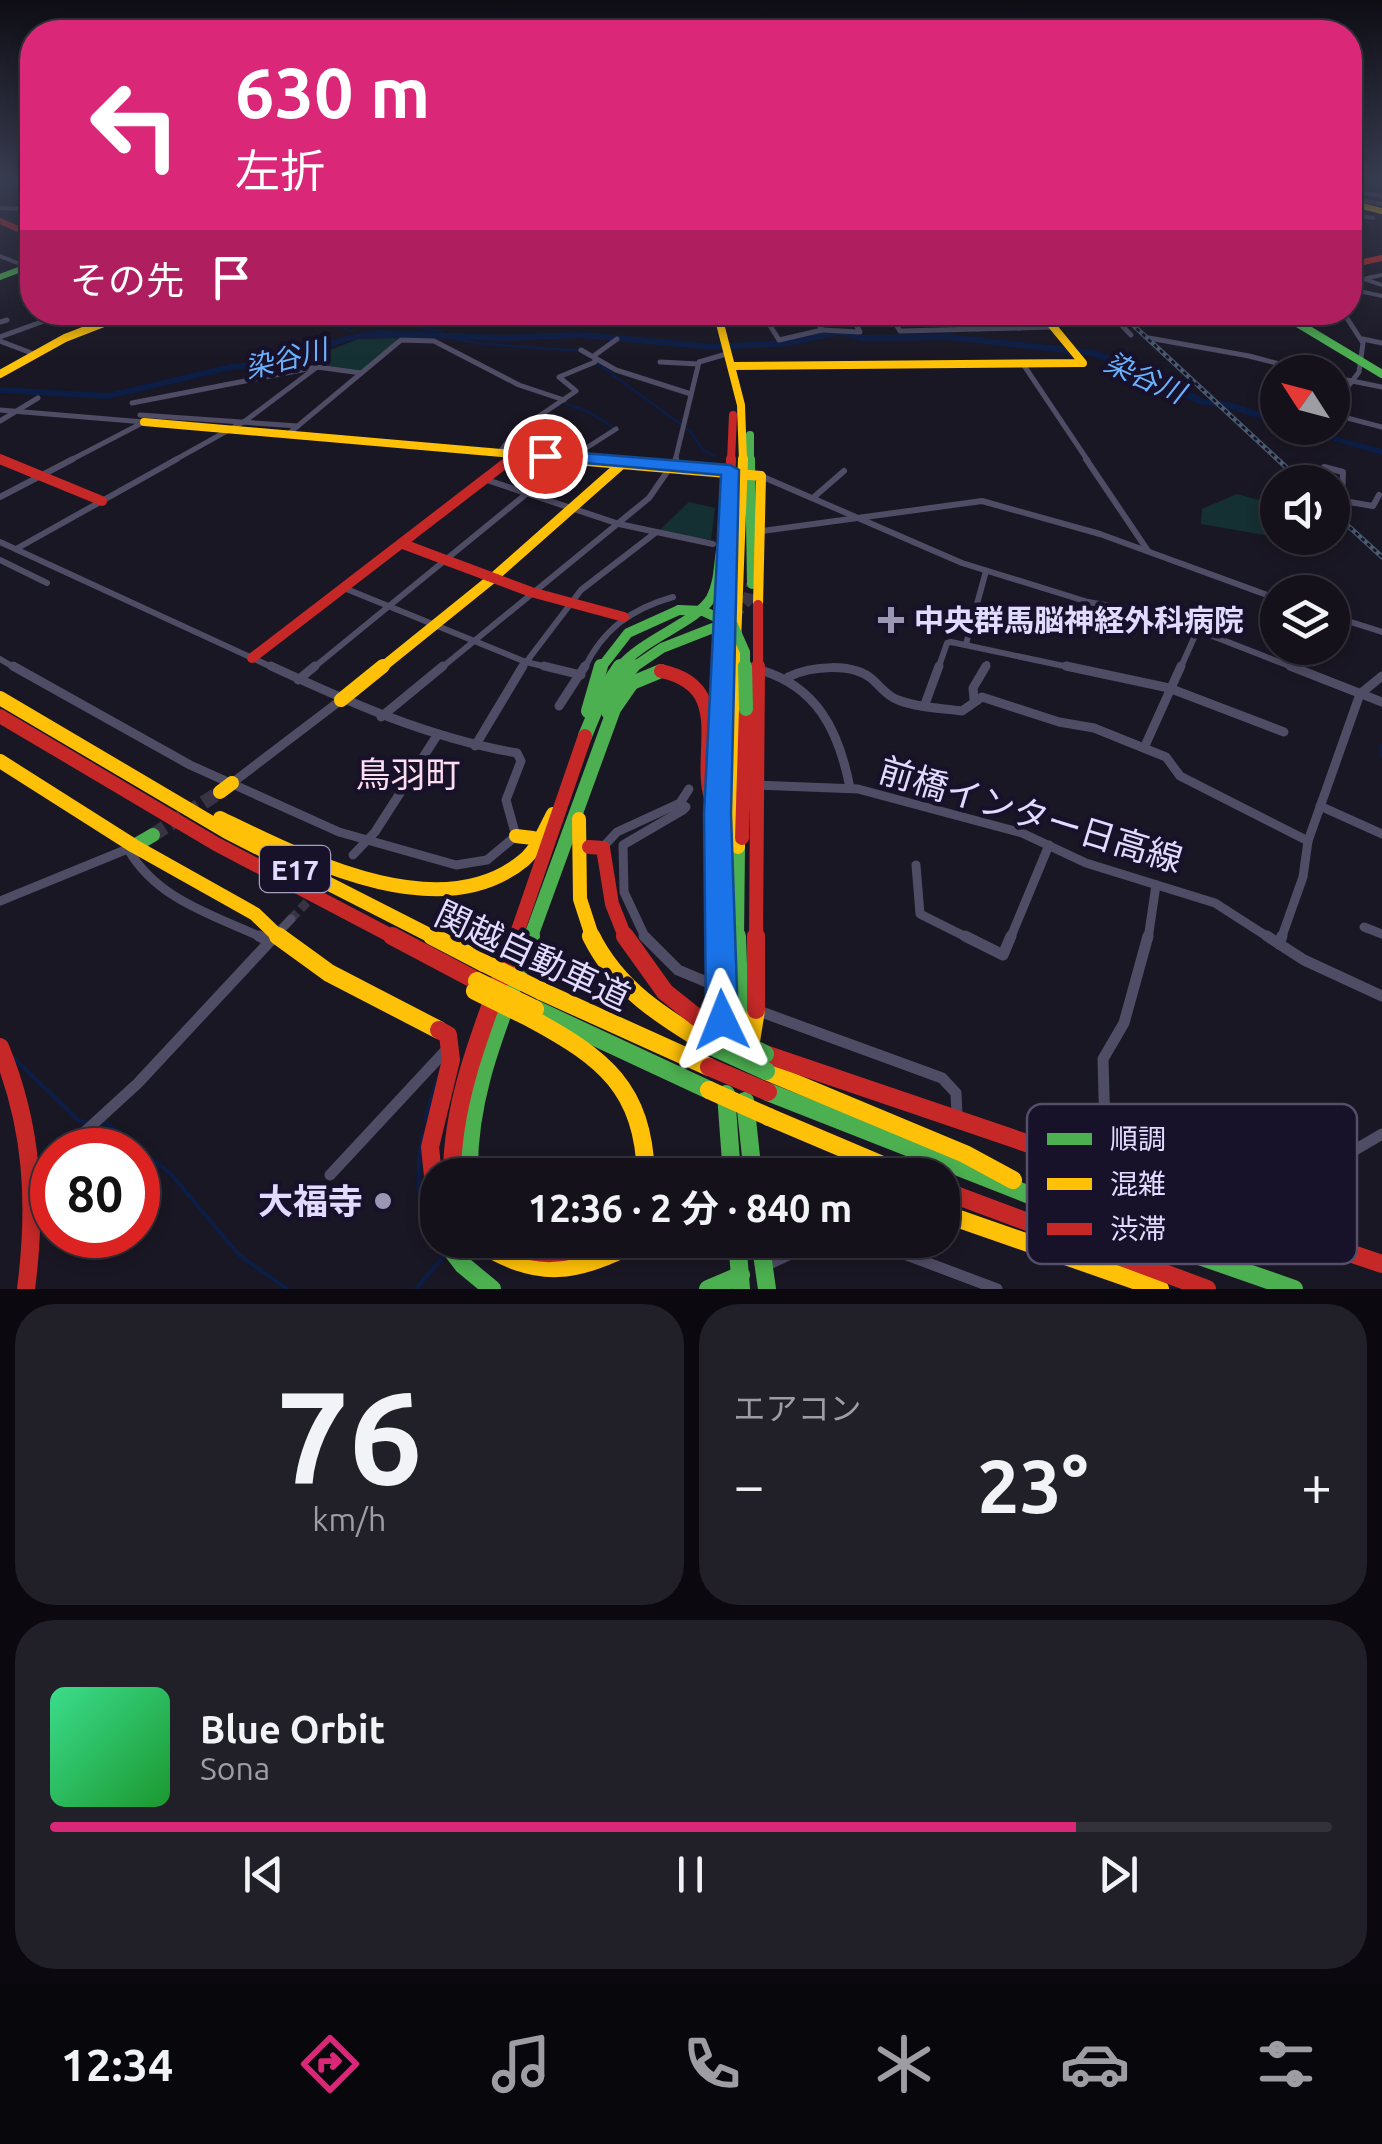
<!DOCTYPE html>
<html lang="ja">
<head>
<meta charset="utf-8">
<style>
	:root { --surface:#14111b; --page:#211f28; --text:#f1f3f6; --muted:#9d9da3; --line:#33313a; --accent:#db2777 }
	body { margin:0; font-family:Ubuntu,"Noto Sans JP",sans-serif; background:var(--page); color:var(--text); height:100vh; display:flex; flex-direction:column; font-size:38px; white-space:nowrap }
	* { box-sizing:border-box; margin:0 }
	p { font-size:32px; color:var(--muted) }
	.icon { flex:none; width:55px; height:55px; fill:none; stroke:currentColor; stroke-width:2; stroke-linecap:round; stroke-linejoin:round }
	.map { position:relative; height:1289px; overflow:hidden }
	.panel { display:flex; flex-direction:column; gap:15px; padding:15px; background:#0b090f; flex:1 }
	.panel>* { flex:none }
	.hud { position:absolute; left:20px; top:20px; width:1342px; height:305px; border-radius:40px; box-shadow:0 5px 15px #0003,0 0 0 2px var(--line); background:#db2777; color:#fff; overflow:hidden }
	.needle { width:65px; rotate:306deg }
	.fabs { position:absolute; left:1260px; top:355px; display:grid; gap:20px }
	.fabs a { display:grid; place-items:center; width:90px; height:90px; border-radius:50%; background:var(--surface); box-shadow:0 5px 15px #0003,0 0 0 2px var(--line); font-size:50px }
	.speed { position:absolute; left:30px; top:1128px; display:flex; gap:20px; font-size:50px; font-weight:700; text-align:center }
	.speed>* { display:grid; place-content:center; width:130px; height:130px; border-radius:50%; background:var(--surface); box-shadow:0 5px 15px #0003,0 0 0 2px var(--line); line-height:1 }
	.speed .limit { border:15px solid #d22; background:#fff; color:#111 }
	.pin { position:absolute; display:grid; place-items:center; width:85px; height:85px; color:#fff; margin:-42px; border:5px solid #fff; border-radius:50%; box-shadow:0 2px 10px #0007 }
	.me { position:absolute; width:110px; margin:-55px; rotate:358deg; stroke-linejoin:round; filter:drop-shadow(0 0 8px #0008) }
	.turn { display:flex; align-items:center; gap:35px; height:210px; padding:0 50px; font-size:45px }
	.turn .icon { width:130px; height:130px; stroke-width:2.5 }
	.turn b { display:block; font-size:70px; line-height:85px }
	.then { display:flex; align-items:center; height:95px; padding:0 50px; background:#0003; gap:20px; font-size:38px }
	.big { font-size:75px; font-weight:700; line-height:1.1 }
	.panel .tile { flex:1; display:flex; flex-direction:column; justify-content:center; gap:15px; min-width:0; padding:0 35px; border-radius:40px; background:var(--page) }
	.panel .dial { align-items:center; gap:0 }
	.dial b { font-size:130px; line-height:1 }
	.song { display:flex; align-items:center; gap:30px }
	.cover { width:120px; height:120px; border-radius:15px; background:linear-gradient(135deg,hsl(150 70% 55%),hsl(130 70% 35%)) }
	.played { height:10px; border-radius:5px; background:linear-gradient(90deg,var(--accent) 80%,var(--line) 80%) }
	.keys { display:flex; justify-content:space-around; direction:ltr }
	.heat { display:flex; justify-content:space-between; align-items:center; font-size:55px; direction:ltr }
	.panel .tiles { flex:1; display:grid; gap:15px; grid-template-columns:1fr 1fr }
	.tile:last-child { grid-column:span 2 }
	.trip { position:absolute; left:420px; top:1158px; width:540px; height:100px; border-radius:40px; background:var(--surface); box-shadow:0 5px 15px #0003,0 0 0 2px var(--line); font-weight:700; line-height:100px; text-align:center }
	.tabs { display:flex; height:160px; justify-content:space-around; align-items:center; background:#08070b; color:var(--muted) }
	.tabs .icon { width:70px; height:70px }
	.tabs .selected { color:var(--accent) }
	.tabs b { font-size:45px; color:var(--text) }
	.map>svg:first-child { display:block }
</style>
</head>
<body>
<div class="map">
<svg width="1382" height="1289" viewBox="0 0 1382 1289">
	<rect width="100%" height="100%" fill="#1a1724"/>
	<g fill="#153032">
		<path d="M395 338 398 340 360 371 321 365 315 356 358 339Z"/>
		<path d="M1237 494 1277 505V537L1201 524 1202 509Z"/>
		<path d="M689 502 715 508 711 540 658 532Z"/>
	</g>
	<g fill="none" stroke-linecap="round" stroke-linejoin="round">
		<g stroke="#0c1d46" stroke-width="2.5">
			<path d="M301 312 353 332"/>
			<path d="M429 312 417 327 442 331"/>
			<path d="M446 334C461 347 552 347 579 351"/>
			<path d="M366 337H401"/>
			<path d="M598 364 691 432 703 450 715 456"/>
			<path d="M566 404 587 411 614 428"/>
			<path d="M1381 745 1382 757"/>
		</g>
		<g stroke="#0c1d46" stroke-width="4">
			<path d="M14 1058 79 1121 87 1122"/>
			<path d="M425 1120 437 1080"/>
			<path d="M104 1121 170 1173 239 1255 287 1289"/>
			<path d="M416 1289 443 1257C415 1220 415 1177 423 1133"/>
		</g>
		<g fill="#0c1d46" fill-rule="evenodd">
			<path d="M1350 187 1382 192V196L1350 191Z"/>
			<path d="M840 329 862 335 949 334 1093 350 1149 370 1204 399 1232 403 1278 418V425L1227 408 1198 404 1143 374 1092 356 949 340 862 341 840 335 789 346 714 350 582 338 503 341 377 336 348 341 278 366 231 370 108 399 0 393V387L108 393 231 364 277 360 343 337 377 330 503 335 582 332 714 344 789 340Z"/>
			<path d="M1288 428H1303L1382 449V455Z"/>
		</g>
		<path stroke="#383445" stroke-width="9" stroke-dasharray="9 5" stroke-linecap="butt" d="M291 919 312 897"/>
		<path stroke="#383445" stroke-width="11" stroke-dasharray="11 6" stroke-linecap="butt" d="M1129 1255 1130 1203"/>
		<path stroke="#383445" stroke-width="14" stroke-dasharray="14 6" stroke-linecap="butt" d="M153 835 220 792"/>
		<path stroke="#383445" stroke-width="12" stroke-dasharray="12 6" stroke-linecap="butt" d="M732 617 749 598 752 584"/>
		<g stroke="#4f4c65" stroke-width="4">
			<path d="M8 178 32 191"/>
			<path d="M1350 191 1382 196"/>
			<path d="M1350 198 1382 204"/>
			<path d="M0 208 32 210"/>
			<path d="M1350 214 1373 218"/>
			<path d="M0 256 28 267"/>
			<path d="M1350 274 1382 285"/>
			<path d="M1367 278 1382 275"/>
			<path d="M1350 289 1382 296"/>
		</g>
		<g stroke="#4f4c65" stroke-width="5">
			<path d="M185 312 202 318"/>
			<path d="M965 312 978 329"/>
			<path d="M1007 312 1019 328"/>
			<path d="M1097 312 1114 317 1131 335"/>
			<path d="M890 314 900 331 1053 327"/>
			<path d="M814 316 822 330 779 340 766 319Z"/>
			<path d="M0 322 7 320"/>
			<path d="M822 330 860 332 851 315"/>
			<path d="M0 337 69 312"/>
			<path d="M1149 338 1249 356 1310 372"/>
			<path d="M1363 339 1382 343"/>
			<path d="M0 341 34 354"/>
			<path d="M581 350 616 370 691 394"/>
			<path d="M660 362 698 364"/>
			<path d="M1023 364 1088 461"/>
			<path d="M1332 377 1382 387"/>
			<path d="M132 403 317 367 361 373"/>
			<path d="M0 410 144 422"/>
			<path d="M1332 414 1382 427"/>
			<path d="M140 415 298 426"/>
			<path d="M1342 417 1343 393 1359 372 1363 343 1343 312"/>
			<path d="M0 421 38 398"/>
			<path d="M287 435 401 340 434 341 519 385 564 400"/>
			<path d="M500 452 513 434 576 391 559 377 595 362V355L617 339"/>
			<path d="M69 461 144 422"/>
			<path d="M173 461 245 421 317 367"/>
			<path d="M566 461 616 429"/>
			<path d="M675 461 699 362 723 355"/>
		</g>
		<g stroke="#4f4c65" stroke-width="6">
			<path d="M1086 459 1148 551"/>
			<path d="M761 476 962 563 1088 602 1156 614 1297 669"/>
			<path d="M487 480 619 524 713 544"/>
			<path d="M1318 482 1324 467 1343 472 1342 498"/>
			<path d="M0 497 73 459"/>
			<path d="M814 497 844 471"/>
			<path d="M1332 499 1373 506 1379 495"/>
			<path d="M762 531 982 501 1100 534 1278 599"/>
			<path d="M0 542 276 669"/>
			<path d="M16 549 177 459"/>
			<path d="M0 560 47 583"/>
			<path d="M344 588 526 662 555 669"/>
			<path d="M1332 616 1382 632"/>
			<path d="M966 644 986 571"/>
			<path d="M0 659 17 669"/>
			<path d="M312 669 569 459"/>
			<path d="M440 669 649 498 676 459"/>
			<path d="M521 669 581 590 655 533"/>
			<path d="M584 669C603 629 631 609 673 597"/>
			<path d="M819 669H841"/>
			<path d="M938 669 947 643 951 642 1078 669"/>
			<path d="M984 669 987 664"/>
			<path d="M1180 669 1198 629"/>
		</g>
		<g stroke="#4f4c65" stroke-width="9">
			<path d="M13 666 190 765 339 832 456 865 487 860 516 836 506 800 521 761 517 753C429 738 351 703 271 666"/>
			<path d="M544 666 581 675"/>
			<path d="M1066 666 1169 688 1284 732"/>
			<path d="M1290 666 1382 702"/>
			<path d="M757 669C817 685 839 731 850 788"/>
			<path d="M788 677C811 666 853 662 873 680 882 688 887 696 898 700 918 708 941 708 962 711L982 697 1059 722 1094 728 1166 757 1180 776 1308 841"/>
			<path d="M298 680 315 666"/>
			<path d="M974 699 973 688 986 666"/>
			<path d="M925 704 939 666"/>
			<path d="M559 706 585 666"/>
			<path d="M381 717 443 666"/>
			<path d="M475 746 523 666"/>
			<path d="M1144 748 1181 666"/>
			<path d="M232 783 341 700"/>
			<path d="M757 785 858 789 1022 833 1086 863 1215 903 1271 939"/>
			<path d="M1320 806 1382 834"/>
			<path d="M603 847 617 832 680 803"/>
			<path d="M128 849C157 900 214 915 265 939"/>
			<path d="M353 855 375 832 438 734"/>
			<path d="M916 865 920 914 970 939"/>
			<path d="M0 901 130 848"/>
			<path d="M1364 927 1382 934"/>
			<path d="M272 939 291 919"/>
			<path d="M646 939 624 892 623 845 683 810 686 807 680 803 689 789"/>
			<path d="M1010 939 1049 845"/>
			<path d="M1148 939 1156 885"/>
			<path d="M1281 939 1303 877 1308 841 1360 694 1382 676"/>
		</g>
		<g stroke="#4f4c65" stroke-width="11">
			<path d="M259 936 269 941"/>
			<path d="M644 936 678 970 721 988"/>
			<path d="M965 936 1003 955 1011 936"/>
			<path d="M1267 936 1304 960 1382 996"/>
			<path d="M1279 944 1282 936"/>
			<path d="M756 1010 942 1078 956 1093 957 1115"/>
			<path d="M65 1150 138 1083 275 936"/>
			<path d="M1106 1168 1103 1059 1124 1023 1148 936"/>
			<path d="M36 1174 52 1160"/>
			<path d="M330 1175 449 1047"/>
			<path d="M1130 1181V1203"/>
			<path d="M1249 1220 1251 1211 1382 1134"/>
			<path d="M867 1240 997 1289"/>
			<path d="M767 1265 821 1240"/>
		</g>
		<path stroke="#4caf50" stroke-width="6" d="M0 277 32 265"/>
		<g stroke="#4caf50" stroke-width="8">
			<path d="M1279 312 1382 374"/>
			<path d="M750 435V461"/>
		</g>
		<g stroke="#4caf50" stroke-width="10">
			<path d="M750 459 752 584"/>
			<path d="M600 669 628 633 679 610"/>
			<path d="M618 669C643 638 696 623 711 598 722 578 717 552 726 530"/>
			<path d="M631 669 662 648 713 628"/>
		</g>
		<g stroke="#4caf50" stroke-width="14">
			<path d="M588 711 601 666"/>
			<path d="M608 712 613 694 633 666"/>
			<path d="M585 736 604 690 620 666"/>
			<path d="M134 846 153 835"/>
			<path d="M530 939 614 709 632 683 661 671"/>
			<path d="M737 939 738 847"/>
		</g>
		<g stroke="#4caf50" stroke-width="18">
			<path d="M737 936 741 1050"/>
			<path d="M535 1009 709 1090"/>
			<path d="M768 1092 1073 1212 1294 1289"/>
			<path d="M726 1094 732 1175"/>
			<path d="M745 1101 753 1175"/>
			<path d="M469 1175C467 1089 503 1016 531 936"/>
			<path d="M444 1240 463 1265 492 1289"/>
			<path d="M737 1240 741 1289"/>
			<path d="M760 1240 767 1289"/>
			<path d="M708 1289 741 1275"/>
		</g>
		<path stroke="#ffc107" stroke-width="6" d="M1350 203 1382 211"/>
		<g stroke="#ffc107" stroke-width="8">
			<path d="M717 312 741 405 743 461"/>
			<path d="M734 366 1083 363 1041 312"/>
			<path d="M0 374 65 338 132 312"/>
			<path d="M144 422 593 461"/>
		</g>
		<g stroke="#ffc107" stroke-width="10">
			<path d="M564 459 761 476 758 605"/>
			<path d="M380 669 494 577 624 462"/>
			<path d="M735 669 743 459"/>
		</g>
		<g stroke="#ffc107" stroke-width="14">
			<path d="M735 666 731 766 738 847"/>
			<path d="M0 698 227 832 437 939"/>
			<path d="M341 700 383 666"/>
			<path d="M0 761 134 846 255 914 281 939"/>
			<path d="M220 792 232 783"/>
			<path d="M220 818C303 858 440 930 524 860 538 848 545 829 553 814"/>
			<path d="M579 819 580 899 593 939"/>
			<path d="M516 836 533 838"/>
		</g>
		<g stroke="#ffc107" stroke-width="18">
			<path d="M278 936 329 973 439 1030"/>
			<path d="M432 936 484 963"/>
			<path d="M591 936C617 989 663 1017 711 1046"/>
			<path d="M541 991 709 1067"/>
			<path d="M532 1019C604 1058 643 1088 646 1175"/>
			<path d="M749 1054 756 1010"/>
			<path d="M766 1071 965 1154 1013 1180"/>
			<path d="M769 1117 906 1175"/>
			<path d="M942 1213 1160 1289"/>
			<path d="M476 1240C538 1282 577 1273 641 1240"/>
		</g>
		<g stroke="#c62828" stroke-width="6">
			<path d="M0 221 32 235"/>
			<path d="M1350 265 1382 258"/>
		</g>
		<g stroke="#c62828" stroke-width="8">
			<path d="M812 312 814 316 922 312"/>
			<path d="M0 459 6 461"/>
			<path d="M508 461 519 453"/>
			<path d="M731 461 733 415"/>
		</g>
		<g stroke="#c62828" stroke-width="10">
			<path d="M0 459 102 501"/>
			<path d="M403 544 531 592 624 617"/>
			<path d="M252 658 511 459"/>
			<path d="M723 669 731 459"/>
			<path d="M758 669V605"/>
		</g>
		<g stroke="#c62828" stroke-width="14">
			<path d="M661 671C737 687 694 756 713 804"/>
			<path d="M0 716 216 844 397 939"/>
			<path d="M742 838 746 709"/>
			<path d="M589 847 603 848 612 904 626 939"/>
			<path d="M515 939 585 736"/>
			<path d="M720 939 717 814 723 666"/>
			<path d="M756 939 758 666"/>
		</g>
		<g stroke="#c62828" stroke-width="18">
			<path d="M392 936 477 981"/>
			<path d="M625 936 665 992 709 1027"/>
			<path d="M720 936 723 1043"/>
			<path d="M756 1010V936"/>
			<path d="M0 1047C33 1127 37 1204 26 1289"/>
			<path d="M765 1054 1382 1264"/>
			<path d="M452 1175C452 1093 489 1013 516 936"/>
			<path d="M942 1190 1207 1289"/>
			<path d="M438 1224 430 1147 451 1060 448 1035 439 1030"/>
			<path d="M502 1240C536 1259 566 1256 601 1240"/>
		</g>
		<g stroke="#485a6d" stroke-width="5">
			<g id="rail">
				<path d="M1119 312 1302 482"/>
				<path d="M1332 511 1382 557"/>
			</g>
		</g>
		<use href="#rail" stroke="#17112a" stroke-width="2.5" stroke-dasharray="4" stroke-linecap="butt"/>
		<path stroke="#4caf50" stroke-width="10" d="M679 610 703 611 733 625 745 652V669"/>
		<path stroke="#4caf50" stroke-width="14" d="M745 666 746 709"/>
		<g stroke="#4caf50" stroke-width="18">
			<path d="M709 1027 765 1054"/>
			<path d="M711 1046 766 1071"/>
		</g>
		<g stroke="#ffc107" stroke-width="18">
			<path d="M484 963 541 991"/>
			<path d="M477 981 535 1009"/>
			<path d="M475 991 532 1019"/>
			<path d="M709 1090 769 1117"/>
		</g>
		<path stroke="#c62828" stroke-width="18" d="M709 1067 768 1092"/>
	</g>
	<linearGradient id="sky" x2="0" y2="1"><stop stop-color="#0e0d14"/><stop offset="0.5" stop-color="#383c50"/><stop offset="1" stop-color="#383c50" stop-opacity="0"/></linearGradient>
	<rect width="1382" height="358" fill="url(#sky)"/>
	<path fill="#1a73e8" stroke="#114b97" stroke-width="2.5" d="M545 450 730 465 739 470 731 814 738 1020 733 1031 722 1035 711 1031 706 1020 704 814 721 475 539 459 536 456Z"/>
	<g fill="#9b96b2" stroke="#17112a" stroke-width="4">
		<path d="M886 605h10v10h10v10h-10v10h-10v-10h-10v-10h10z"/>
		<circle cx="383" cy="1201" r="10"/>
	</g>
	<g text-anchor="middle" dominant-baseline="central" stroke-width="9" stroke-linejoin="round" paint-order="stroke">
		<g font-size="28" font-style="italic" fill="#6ab1fd" stroke="#17112a">
			<text transform="translate(286 358) rotate(-14)">染谷川</text>
			<text transform="translate(1145 377) rotate(24)">染谷川</text>
		</g>
		<rect fill="#17112a" stroke="#a49ebf" stroke-width="2.5" x="260" y="846" width="70" height="46" rx="8"/>
		<g font-size="28" font-weight="bold" fill="#e1dbff">
			<text x="295" y="869">E17</text>
		</g>
		<g font-size="30" font-weight="bold" fill="#e1dbff" stroke="#17112a" text-anchor="start">
			<text x="914" y="620">中央群馬脳神経外科病院</text>
		</g>
		<g font-size="35" fill="#ffddf0" stroke="#17112a">
			<text x="408" y="774">鳥羽町</text>
		</g>
		<g font-size="35" fill="#e1dbff" stroke="#17112a">
			<text transform="translate(1031 814) rotate(17)">前橋インター日高線</text>
			<text transform="translate(533 955) rotate(25)">関越自動車道</text>
		</g>
		<g font-size="35" font-weight="bold" fill="#e1dbff" stroke="#17112a" text-anchor="end">
			<text x="363" y="1201">大福寺</text>
		</g>
	</g>
	<rect x="1027" y="1104" width="330" height="160" rx="15" fill="#17112a" stroke="#544e6a" stroke-width="2.5"/>
	<rect x="1047" y="1133" width="45" height="12" fill="#4caf50"/>
	<rect x="1047" y="1178" width="45" height="12" fill="#ffc107"/>
	<rect x="1047" y="1223" width="45" height="12" fill="#c62828"/>
	<g font-size="28" fill="#e1dbff">
		<text x="1110" y="1149">順調</text>
		<text x="1110" y="1194">混雑</text>
		<text x="1110" y="1239">渋滞</text>
	</g>
</svg>
<div class="fabs">
<a><svg class="needle" viewBox="-14 -14 28 28"><path d="M0-13l5 13h-10z" fill="#e53935"/><path d="M0 13l5-13h-10z" fill="#9d9da3"/></svg></a>
<a><svg class="icon" aria-label="sound" viewBox="0 0 24 24"><path d="M4 9h4l5-4v14l-5-4H4zM17 9q2 3 0 6"/></svg></a>
<a><svg class="icon" aria-label="layers" viewBox="0 0 24 24"><path d="M12 4l9 5-9 5-9-5zM3 14l9 5 9-5"/></svg></a>
</div>
<div class="speed"><div class="limit">80</div></div>
<div class="pin" style="left:545px;top:456px;background:#d93025"><svg class="icon" aria-label="arrive" viewBox="0 0 24 24"><path d="M6 21V4h12l-3 4 3 4H6"/></svg></div>
<svg class="me" style="left:722px;top:1020px" viewBox="-20 -20 40 40"><path d="M0-17L14 15 0 8-14 15z" fill="#1a73e8" stroke="#fff" stroke-width="4"/></svg>
<div class="trip">12:36 · 2 分 · 840 m</div>
<div class="hud">
<div class="turn"><svg class="icon" aria-label="left" viewBox="0 0 24 24"><path d="M17 20v-9H6M10 6l-5 5 5 5"/></svg><div><b>630 m</b>左折</div></div>
<div class="then">その先<svg class="icon" aria-label="arrive" viewBox="0 0 24 24"><path d="M6 21V4h12l-3 4 3 4H6"/></svg></div>
</div>
</div>
<section class="panel">
<div class="tiles">
<div class="tile dial"><b>76</b><p>km/h</p></div>
<div class="tile"><p>エアコン</p>
<div class="heat"><a>−</a><b class="big">23°</b><a>+</a></div>
</div>
<div class="tile">
<div class="song"><i class="cover"></i><div><b>Blue Orbit</b><p>Sona</p></div></div>
<div class="played"></div>
<div class="keys"><svg class="icon" aria-label="previous" viewBox="0 0 24 24"><path d="M18 5L8 12l10 7zM5 5v14"/></svg><svg class="icon" aria-label="pause" viewBox="0 0 24 24"><path d="M8 5v14M16 5v14"/></svg><svg class="icon" aria-label="next" viewBox="0 0 24 24"><path d="M6 5l10 7-10 7zM19 5v14"/></svg></div>
</div>
</div>
</section>
<nav class="tabs">
<b>12:34</b>
<svg class="icon selected" aria-label="directions" viewBox="0 0 24 24"><path d="M12 3l9 9-9 9-9-9zM9 14v-3h6M13 9l2 2-2 2"/></svg>
<svg class="icon" aria-label="music" viewBox="0 0 24 24"><path d="M9 18V5l10-2v13"/><circle cx="6" cy="18" r="3"/><circle cx="16" cy="16" r="3"/></svg>
<svg class="icon" aria-label="phone" viewBox="0 0 24 24"><path d="M5 4h4l2 5-3 2q2 4 5 5l2-3 5 2v4C11 20 4 13 5 4z"/></svg>
<svg class="icon" aria-label="climate" viewBox="0 0 24 24"><path d="M12 3v18M4 7l16 10M4 17L20 7"/></svg>
<svg class="icon" aria-label="car" viewBox="0 0 24 24"><path d="M5 17H2v-5l4-1 3-4h7l3 4 3 1v5h-3M9 17h6M6 11h13"/><circle cx="7" cy="17" r="2"/><circle cx="17" cy="17" r="2"/></svg>
<svg class="icon" aria-label="filters" viewBox="0 0 24 24"><path d="M4 7h16M4 17h16"/><circle cx="9" cy="7" r="2"/><circle cx="15" cy="17" r="2"/></svg>
</nav>
</body>
</html>
